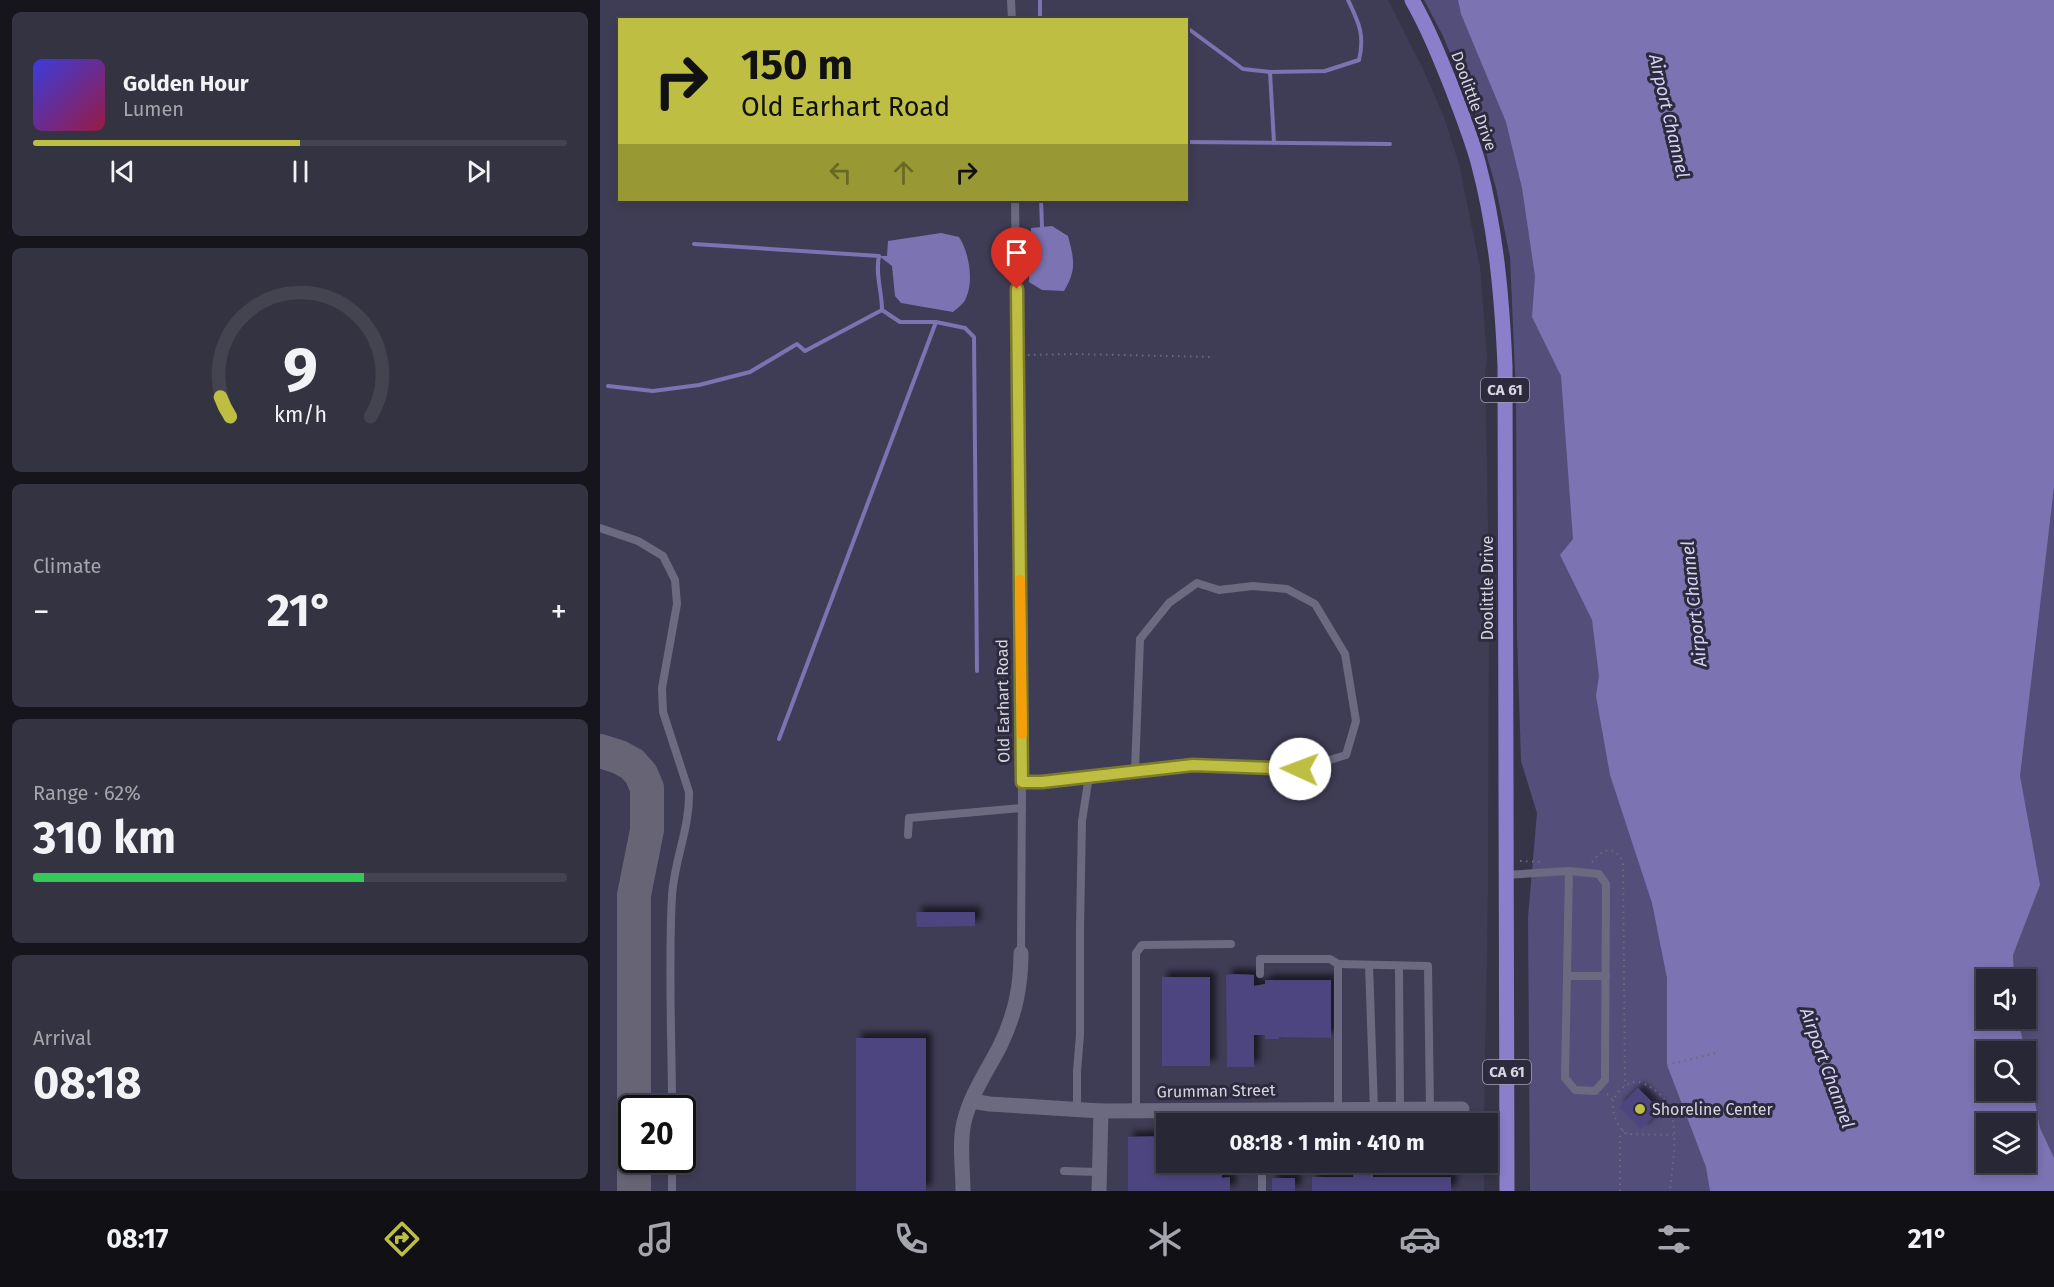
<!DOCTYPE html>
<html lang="en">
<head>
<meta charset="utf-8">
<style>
	:root { --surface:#282735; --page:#343341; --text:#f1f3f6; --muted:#a5a5ad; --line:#444450; --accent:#bebf42 }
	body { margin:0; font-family:"Fira Sans",sans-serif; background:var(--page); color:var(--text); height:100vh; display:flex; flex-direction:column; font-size:22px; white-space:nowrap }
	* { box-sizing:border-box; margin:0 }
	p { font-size:20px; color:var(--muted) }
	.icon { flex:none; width:33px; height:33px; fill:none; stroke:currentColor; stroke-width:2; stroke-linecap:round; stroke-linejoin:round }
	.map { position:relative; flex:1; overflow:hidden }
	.details { display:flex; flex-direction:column; gap:12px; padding:12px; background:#16151d; width:600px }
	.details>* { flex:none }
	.banner { position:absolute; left:18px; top:18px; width:570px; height:183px; border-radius:0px; box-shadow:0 3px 9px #0003,0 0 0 2px var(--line); background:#bebf42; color:#111; overflow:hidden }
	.buttons { position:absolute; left:1376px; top:969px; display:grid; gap:12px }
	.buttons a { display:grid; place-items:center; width:60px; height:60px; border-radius:0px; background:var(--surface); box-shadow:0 3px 9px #0003,0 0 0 2px var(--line); font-size:30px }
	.speed { position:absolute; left:18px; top:1095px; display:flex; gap:12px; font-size:30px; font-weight:700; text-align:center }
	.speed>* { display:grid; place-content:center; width:78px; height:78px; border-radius:50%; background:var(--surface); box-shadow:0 3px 9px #0003,0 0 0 2px var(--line); line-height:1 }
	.speed .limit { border:3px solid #111; border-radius:9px; background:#fff; color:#111 }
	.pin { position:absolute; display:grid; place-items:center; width:51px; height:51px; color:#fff; margin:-62px -26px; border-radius:50% 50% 50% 0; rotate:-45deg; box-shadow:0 0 6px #0007 }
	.pin .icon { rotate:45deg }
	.me { position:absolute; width:66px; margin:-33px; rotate:272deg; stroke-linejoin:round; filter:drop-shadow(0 0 4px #0008) }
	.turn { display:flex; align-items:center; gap:21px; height:126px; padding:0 24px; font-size:27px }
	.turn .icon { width:78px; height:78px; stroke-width:2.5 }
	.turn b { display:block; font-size:42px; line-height:51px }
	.lanes { display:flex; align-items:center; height:57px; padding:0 24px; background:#0003; justify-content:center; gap:30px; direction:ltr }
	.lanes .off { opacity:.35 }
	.big { font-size:45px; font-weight:700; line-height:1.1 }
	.details .widget { flex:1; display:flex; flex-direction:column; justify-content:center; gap:9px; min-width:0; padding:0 21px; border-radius:9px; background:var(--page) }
	.details .dial { align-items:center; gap:0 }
	.dial svg { height:156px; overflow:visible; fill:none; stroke:var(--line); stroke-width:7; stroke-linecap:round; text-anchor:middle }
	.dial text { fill:var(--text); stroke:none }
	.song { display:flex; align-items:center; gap:18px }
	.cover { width:72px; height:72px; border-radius:9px; background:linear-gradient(135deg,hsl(240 70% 55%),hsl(340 70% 35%)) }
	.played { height:6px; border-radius:3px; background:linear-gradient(90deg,var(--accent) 50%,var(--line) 50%) }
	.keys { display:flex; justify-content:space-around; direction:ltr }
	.heat { display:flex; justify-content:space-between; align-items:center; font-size:33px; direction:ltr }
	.charge { height:9px; border-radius:4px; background:linear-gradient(90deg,#34c759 62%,var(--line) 0) }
	.trip { position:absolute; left:556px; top:1113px; width:342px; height:60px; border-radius:0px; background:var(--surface); box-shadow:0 3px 9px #0003,0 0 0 2px var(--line); font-weight:700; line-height:60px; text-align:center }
	.menu { display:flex; height:96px; justify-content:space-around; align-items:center; background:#101015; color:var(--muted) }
	.menu .icon { width:42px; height:42px }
	.menu .current { color:var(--accent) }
	.menu b { font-size:27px; color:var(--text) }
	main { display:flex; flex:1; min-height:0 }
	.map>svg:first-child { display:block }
</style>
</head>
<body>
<main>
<section class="details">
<div class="widget">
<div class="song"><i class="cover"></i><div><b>Golden Hour</b><p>Lumen</p></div></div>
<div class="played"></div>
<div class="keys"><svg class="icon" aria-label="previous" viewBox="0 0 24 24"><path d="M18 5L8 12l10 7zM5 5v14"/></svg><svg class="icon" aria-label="pause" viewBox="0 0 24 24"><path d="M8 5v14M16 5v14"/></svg><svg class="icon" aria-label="next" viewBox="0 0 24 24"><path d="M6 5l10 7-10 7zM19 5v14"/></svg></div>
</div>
<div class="widget dial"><svg viewBox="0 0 100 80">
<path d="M14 69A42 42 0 1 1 86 69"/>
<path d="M14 69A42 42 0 0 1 9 59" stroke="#bebf42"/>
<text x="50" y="56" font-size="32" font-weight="700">9</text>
<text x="50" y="72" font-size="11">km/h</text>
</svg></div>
<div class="widget"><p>Climate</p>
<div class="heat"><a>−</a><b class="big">21°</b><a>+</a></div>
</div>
<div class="widget"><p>Range · 62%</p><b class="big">310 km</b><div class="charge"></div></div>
<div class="widget"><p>Arrival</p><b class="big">08:18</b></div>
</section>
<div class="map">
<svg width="1454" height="1191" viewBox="0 0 1454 1191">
	<defs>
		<filter id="shadow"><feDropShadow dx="5.5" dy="-5.5" stdDeviation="3" flood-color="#0009"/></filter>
	</defs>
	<rect width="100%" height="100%" fill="#363447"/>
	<path fill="#3f3c55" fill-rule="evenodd" d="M0 0H788L823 69 844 117 859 164 880 267 887 358 885 376 889 568 888 889 884 1123 567 1124V1162L884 1163V1191H0ZM20 20H586V200H20ZM32 1108H82V1160H32Z"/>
	<path fill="#544e7a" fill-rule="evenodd" d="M824 0H1454V1191H930L928 917 937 813 921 761 917 635 916 395 910 257 896 188 874 111 843 36ZM1386 980H1425V1018H1386ZM1386 1052H1425V1090H1386ZM1386 1124H1425V1162H1386Z"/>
	<g fill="#7b73b2" fill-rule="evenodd">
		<path d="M858 0H1454V487L1420 776 1440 885 1413 955 1414 979 1386 980V1018L1418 1019 1425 1051 1386 1052V1090H1425V1053L1440 1128 1454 1158V1191H1110L1106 1167 1067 1065V978L1052 903 1010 775 996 696 999 676 992 620 960 555 973 539 961 376 932 317 935 276 922 188 906 122 861 14ZM1386 1124H1425V1162H1386Z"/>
		<path d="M452 226 468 236C474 259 477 270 464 291L442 290 429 282 431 228Z"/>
		<path d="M341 233 359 237C369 252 374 281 366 298 364 304 357 308 353 312L301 303 295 296 292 266 279 256H287L288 241Z"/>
	</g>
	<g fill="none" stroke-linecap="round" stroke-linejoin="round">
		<g stroke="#7b73b2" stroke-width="4">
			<path d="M440 0V20"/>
			<path d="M586 27 643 69 670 72 725 71 759 60C765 35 759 23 748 0"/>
			<path d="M670 72 674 143"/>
			<path d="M586 142 790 144"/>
			<path d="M441 200 442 227"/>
			<path d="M336 322 365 328 374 337 377 671"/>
			<path d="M8 386 53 391 99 385 150 372 197 344 205 351 282 310C282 291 275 274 279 256L94 244"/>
			<path d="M179 739 336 322H300L282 310"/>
		</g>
		<g stroke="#666475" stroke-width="34">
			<path d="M0 751 19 757 32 764 41 774 47 788V830L34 895V1108"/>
			<path d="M34 1160V1191"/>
		</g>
	</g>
	<g fill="#4e4480" filter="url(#shadow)">
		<path d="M316 912H375V926L317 927Z"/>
		<path d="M632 974 654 975V986L665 984V980H731V1038L679 1037V1039H665V1035H654V1067H627L626 975Z"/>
		<rect x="562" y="977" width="48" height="89"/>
		<rect x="256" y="1038" width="70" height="153"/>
		<path d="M1038 1088 1060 1110 1041 1129 1019 1107Z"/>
		<path d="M567 1136V1162H622V1178L630 1177V1191H528V1137Z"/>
		<path d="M753 1165H773V1177H851V1191H712V1177H753Z"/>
		<rect x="672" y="1178" width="23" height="13"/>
	</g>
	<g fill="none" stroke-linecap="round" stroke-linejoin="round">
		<g stroke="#6c6a7b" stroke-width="2" stroke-dasharray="1.5 4.5" stroke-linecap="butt">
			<path d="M428 355 474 354 614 357"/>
			<path d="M920 861 941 862"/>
			<path d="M992 862C1001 850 1014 843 1023 862L1025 1086"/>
			<path d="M1067 1065 1116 1053"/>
			<path d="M1007 1094 1013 1100C1019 1090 1029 1078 1042 1083 1087 1100 1073 1154 1070 1191"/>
			<path d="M1013 1100C1012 1113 1016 1124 1026 1134L1073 1135"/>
			<path d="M1020 1191V1137L1023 1130"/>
		</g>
		<g stroke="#6c6a80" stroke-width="8">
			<path d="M411 0 412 20"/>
			<path d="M415 200 422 782 421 953"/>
			<path d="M0 528 38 541 63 556 75 580 77 604 62 688 63 712 89 792C90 828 74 861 72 896 68 966 72 1039 72 1108"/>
			<path d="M422 782 442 781 593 765 700 769 746 755 756 721 745 654 715 604 687 589 653 586 619 590 597 583 569 603 540 639 535 771"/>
			<path d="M308 835 309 818 422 808"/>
			<path d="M906 875 969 871 999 874 1006 884 1005 1080 995 1091 975 1090 965 1078 969 871"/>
			<path d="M738 964 828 966 830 1109"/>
			<path d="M769 965 774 1109"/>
			<path d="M799 966 800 1108"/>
			<path d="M660 974V959H730L738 964V1109"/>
			<path d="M967 976H1006"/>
			<path d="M477 1110V1071L480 1035V928L482 821 489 776"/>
			<path d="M536 1110V953L542 945 631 944"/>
			<path d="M664 1124V1109"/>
			<path d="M72 1160V1191"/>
			<path d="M464 1171 499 1172"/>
			<path d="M662 1191V1162"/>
		</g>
		<g stroke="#6c6a80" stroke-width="15">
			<path d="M371 1101 390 1104 501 1111 862 1109"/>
			<path d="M363 1191C363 1169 359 1143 364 1122 371 1094 387 1071 400 1046 415 1015 421 987 421 953"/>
			<path d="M499 1191 501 1111"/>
		</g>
		<path stroke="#8b7eca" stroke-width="15" d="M812 0C828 28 840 58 852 88 861 112 871 137 878 162 896 229 902 297 905 366L907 1191"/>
	</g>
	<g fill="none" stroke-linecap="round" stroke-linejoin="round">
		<g stroke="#7c7c2b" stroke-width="15">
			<path id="route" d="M417 289 422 782H442L593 765 700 769"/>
		</g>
		<use href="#route" stroke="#bebf42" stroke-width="10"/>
		<path stroke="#f59e0b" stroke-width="10" d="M420 580 422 734"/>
	</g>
	<circle fill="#bebf42" stroke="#2c2a3c" stroke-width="2" cx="1040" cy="1109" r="6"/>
	<g text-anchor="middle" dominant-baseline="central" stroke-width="6" stroke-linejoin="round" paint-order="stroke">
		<g fill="#2c2a3c" stroke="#a3a2b0" stroke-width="1.5">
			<rect x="881" y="378" width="48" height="24" rx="4.5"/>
			<rect x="883" y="1060" width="48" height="24" rx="4.5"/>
		</g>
		<g font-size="15" font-weight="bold" fill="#d6d5e1">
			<text x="905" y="390">CA 61</text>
			<text x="907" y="1072">CA 61</text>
		</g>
		<g font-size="16" fill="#d6d5e1" stroke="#2c2a3c">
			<text transform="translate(874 101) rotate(70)">Doolittle Drive</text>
			<text transform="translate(887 588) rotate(-90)">Doolittle Drive</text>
			<text transform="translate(403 701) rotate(-91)">Old Earhart Road</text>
			<text transform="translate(616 1091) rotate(-1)">Grumman Street</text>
		</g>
		<g font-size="16" fill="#d6d5e1" stroke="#2c2a3c" text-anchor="start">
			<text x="1052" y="1109">Shoreline Center</text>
		</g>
		<g font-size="18" font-style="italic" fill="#d6d2f7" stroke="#2c2a3c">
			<text transform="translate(1069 116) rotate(77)">Airport Channel</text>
			<text transform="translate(1094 604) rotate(-96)">Airport Channel</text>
			<text transform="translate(1227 1068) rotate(70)">Airport Channel</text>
		</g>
	</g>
</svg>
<div class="buttons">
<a><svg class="icon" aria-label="sound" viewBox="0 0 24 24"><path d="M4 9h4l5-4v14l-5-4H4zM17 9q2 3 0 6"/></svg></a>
<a><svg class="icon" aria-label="search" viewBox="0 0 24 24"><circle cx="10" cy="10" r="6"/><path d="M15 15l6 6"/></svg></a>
<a><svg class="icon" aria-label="layers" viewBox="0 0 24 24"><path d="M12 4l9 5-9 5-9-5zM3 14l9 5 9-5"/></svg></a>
</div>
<div class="speed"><div class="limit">20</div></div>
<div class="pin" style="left:417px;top:289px;background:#d93025"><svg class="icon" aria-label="arrive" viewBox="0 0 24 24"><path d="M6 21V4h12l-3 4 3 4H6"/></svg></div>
<svg class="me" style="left:700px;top:769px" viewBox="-20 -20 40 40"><circle r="19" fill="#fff"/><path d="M0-13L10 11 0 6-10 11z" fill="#bebf42"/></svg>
<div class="trip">08:18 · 1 min · 410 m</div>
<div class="banner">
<div class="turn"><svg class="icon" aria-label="right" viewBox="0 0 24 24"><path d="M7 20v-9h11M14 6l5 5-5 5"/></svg><div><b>150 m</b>Old Earhart Road</div></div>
<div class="lanes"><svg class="icon off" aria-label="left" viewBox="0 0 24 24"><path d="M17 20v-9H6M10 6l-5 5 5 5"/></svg><svg class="icon off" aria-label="ahead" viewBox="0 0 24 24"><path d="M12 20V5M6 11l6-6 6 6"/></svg><svg class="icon" aria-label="right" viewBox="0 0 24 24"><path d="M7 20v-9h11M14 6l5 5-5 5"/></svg></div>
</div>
</div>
</main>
<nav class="menu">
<b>08:17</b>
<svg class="icon current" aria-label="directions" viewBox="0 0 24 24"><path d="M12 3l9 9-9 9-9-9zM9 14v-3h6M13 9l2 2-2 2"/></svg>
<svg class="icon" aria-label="music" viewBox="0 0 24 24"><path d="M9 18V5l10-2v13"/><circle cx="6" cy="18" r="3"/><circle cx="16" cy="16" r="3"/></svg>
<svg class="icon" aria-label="phone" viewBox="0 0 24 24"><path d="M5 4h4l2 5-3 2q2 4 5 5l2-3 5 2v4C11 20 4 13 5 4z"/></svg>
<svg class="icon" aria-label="climate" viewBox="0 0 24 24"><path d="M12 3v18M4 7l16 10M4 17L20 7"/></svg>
<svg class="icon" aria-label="car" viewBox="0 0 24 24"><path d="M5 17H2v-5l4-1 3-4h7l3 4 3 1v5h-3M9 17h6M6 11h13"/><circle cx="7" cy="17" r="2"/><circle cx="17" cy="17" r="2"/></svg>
<svg class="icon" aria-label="filters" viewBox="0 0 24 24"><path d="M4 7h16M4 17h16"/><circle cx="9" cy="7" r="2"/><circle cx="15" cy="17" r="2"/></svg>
<b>21°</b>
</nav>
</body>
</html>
